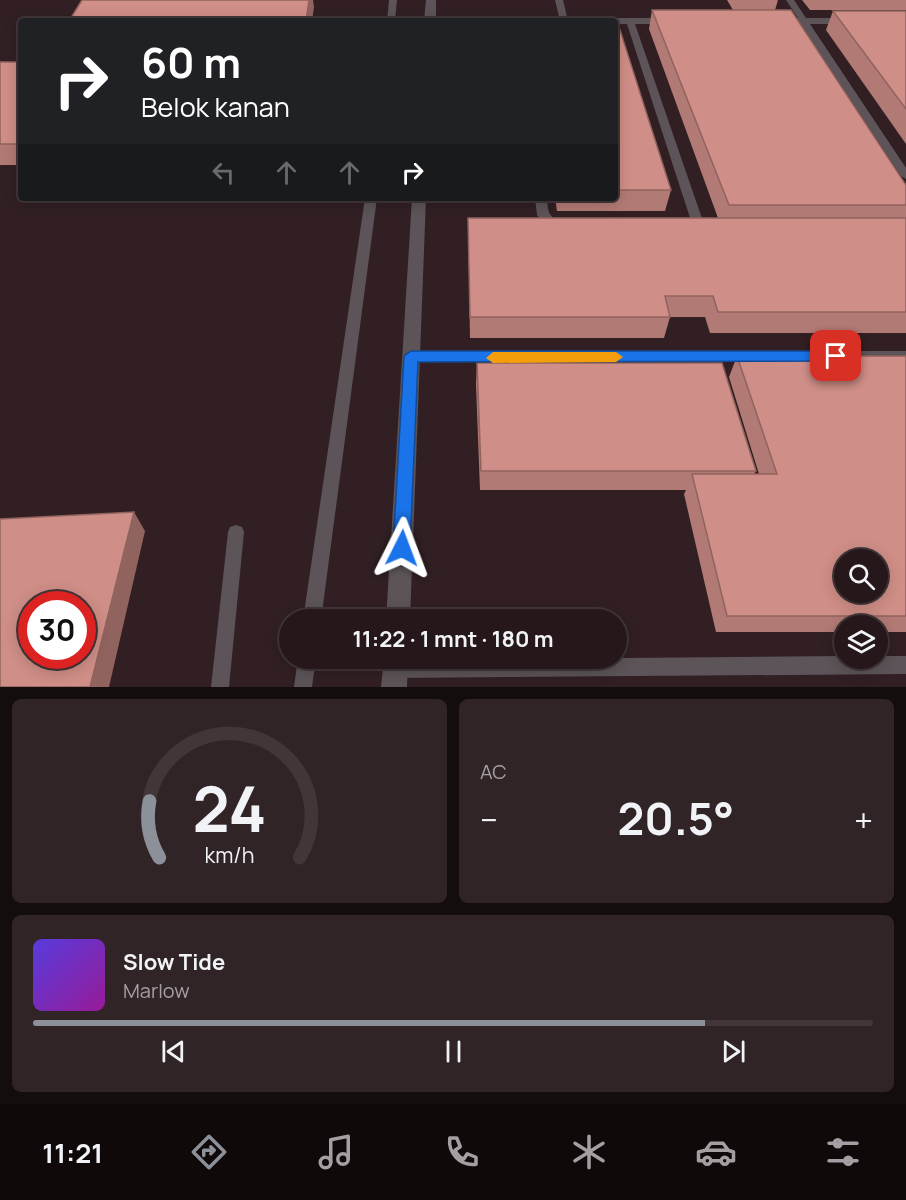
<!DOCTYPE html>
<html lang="id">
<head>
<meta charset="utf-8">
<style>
	:root { --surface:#25171a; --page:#312427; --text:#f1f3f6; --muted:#a39fa2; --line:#423639; --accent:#8c9099 }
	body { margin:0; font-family:Manrope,sans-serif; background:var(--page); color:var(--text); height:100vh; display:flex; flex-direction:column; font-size:22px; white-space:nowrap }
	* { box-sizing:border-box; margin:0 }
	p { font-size:20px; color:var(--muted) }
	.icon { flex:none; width:33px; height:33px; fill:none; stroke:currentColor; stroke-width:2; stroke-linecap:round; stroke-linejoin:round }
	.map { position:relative; height:687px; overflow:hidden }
	.details { display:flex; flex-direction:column; gap:12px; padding:12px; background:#140d0e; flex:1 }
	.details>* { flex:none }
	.top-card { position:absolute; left:18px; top:18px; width:600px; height:183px; border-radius:6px; box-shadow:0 3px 15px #0003,0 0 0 2px var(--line); background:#202124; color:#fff; overflow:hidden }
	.buttons { position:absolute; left:834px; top:549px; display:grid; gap:12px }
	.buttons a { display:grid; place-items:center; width:54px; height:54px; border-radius:50%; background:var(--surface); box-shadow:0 3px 15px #0003,0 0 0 2px var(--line); font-size:30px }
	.speed { position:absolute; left:18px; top:591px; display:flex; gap:12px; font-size:30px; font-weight:700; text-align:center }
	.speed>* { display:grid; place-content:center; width:78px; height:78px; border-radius:50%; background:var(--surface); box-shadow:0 3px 15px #0003,0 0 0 2px var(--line); line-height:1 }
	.speed .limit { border:9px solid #d22; background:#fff; color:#111 }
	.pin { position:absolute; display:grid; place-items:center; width:51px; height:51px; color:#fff; margin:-26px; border-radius:12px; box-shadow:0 3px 9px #0006 }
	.me { position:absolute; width:66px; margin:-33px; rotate:3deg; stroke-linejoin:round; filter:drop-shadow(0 0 4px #0008) }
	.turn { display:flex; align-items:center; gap:21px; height:126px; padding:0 24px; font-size:27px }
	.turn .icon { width:78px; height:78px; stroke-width:2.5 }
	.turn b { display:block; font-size:42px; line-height:51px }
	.lanes { display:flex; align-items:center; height:57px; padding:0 24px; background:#0003; justify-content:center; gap:30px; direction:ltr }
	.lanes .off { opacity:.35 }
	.big { font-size:45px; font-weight:700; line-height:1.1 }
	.details .card { flex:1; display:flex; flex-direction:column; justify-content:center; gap:9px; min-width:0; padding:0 21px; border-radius:9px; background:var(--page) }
	.details .dial { align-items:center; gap:0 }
	.dial svg { height:156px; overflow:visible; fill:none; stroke:var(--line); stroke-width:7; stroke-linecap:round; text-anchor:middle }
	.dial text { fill:var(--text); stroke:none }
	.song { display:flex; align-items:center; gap:18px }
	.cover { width:72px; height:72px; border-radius:9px; background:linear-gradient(135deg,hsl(250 70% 55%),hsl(300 70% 35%)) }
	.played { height:6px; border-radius:3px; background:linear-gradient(90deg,var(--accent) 80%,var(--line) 80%) }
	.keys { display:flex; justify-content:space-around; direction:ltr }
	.heat { display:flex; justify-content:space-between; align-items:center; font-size:33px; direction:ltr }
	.details .tiles { flex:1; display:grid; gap:12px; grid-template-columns:1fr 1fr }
	.card:last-child { grid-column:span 2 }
	.trip { position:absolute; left:279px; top:609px; width:348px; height:60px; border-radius:30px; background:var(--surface); box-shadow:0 3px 15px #0003,0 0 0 2px var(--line); font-weight:700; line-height:60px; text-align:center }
	.tabs { display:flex; height:96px; justify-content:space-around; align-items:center; background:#0f090a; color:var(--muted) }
	.tabs .icon { width:42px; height:42px }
	.tabs .on { color:var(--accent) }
	.tabs b { font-size:27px; color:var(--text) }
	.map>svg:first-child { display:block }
</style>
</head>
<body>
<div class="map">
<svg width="906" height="687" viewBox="0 0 906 687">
	<rect width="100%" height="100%" fill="#311f23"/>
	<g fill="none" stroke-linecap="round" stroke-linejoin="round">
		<g fill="#5c5458" fill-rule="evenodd">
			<path d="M389 0H397L395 21H387Z"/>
			<path d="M555 0H563L568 21H560Z"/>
			<path d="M786 0H794L806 18H847L851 21 847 24H810L906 168V179L901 176 801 24H782L778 21 782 18H798Z"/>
			<path d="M430 18H463L467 21H426Z"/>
			<path d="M615 18H667L671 21 667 24H635L706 230 704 233H696L694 230 627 24H615V21H611Z"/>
			<path d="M365 198H377L321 620H303Z"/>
			<path d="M535 198H547C548 212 548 218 563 222L565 225 563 228 559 229 544 225 537 215Z"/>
			<path d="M411 351H754L759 352 761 356 759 360 754 361H411L406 360 404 356 406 352Z"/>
			<path d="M833 351H906V361H833L828 360 826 356 828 352Z"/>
			<path d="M236 525 242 527 244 532 229 687H211L228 532 230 527Z"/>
			<path d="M844 656V658H878V656H906V674L396 678 389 676 387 669 389 662 396 660Z"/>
			<path d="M298 658H316L312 687H294Z"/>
		</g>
		<g fill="#5c5458" fill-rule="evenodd">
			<path d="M426 0H436V21H424Z"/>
			<path d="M412 198H426L410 620H386Z"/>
			<path d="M384 658H408L407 687H381Z"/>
		</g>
	</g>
	<g fill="#b27a74">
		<path d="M727 0H778L775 10H733Z"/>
		<path d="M802 0H906V10H810Z"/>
		<path d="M652 10 906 185V333H710L705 317H670L664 338H470L468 218H718L649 29Z"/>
		<path d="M833 11H906V144L826 30Z"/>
		<path d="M615 30 671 190 665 211H557L555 198H615Z"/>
		<rect x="0" y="62" width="21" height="103"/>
		<path d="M737 356H906V632H878V626H844V632H716L684 494 686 490H480L476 384 477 363 756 471 754 474H759L729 377Z"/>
	</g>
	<g fill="#91635e">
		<path d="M309 0H313L314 7 312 21H306Z"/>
		<path d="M134 512 145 531 109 687H90Z"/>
	</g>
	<g fill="#cf8e87" stroke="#91635e" stroke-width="1.5" fill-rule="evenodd">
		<path d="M82 0H309L306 21H69Z"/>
		<path d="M652 10H791L906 185V205H729Z"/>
		<path d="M833 11H906V109Z"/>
		<path d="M615 30H620L671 190H615Z"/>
		<rect x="0" y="62" width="21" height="82"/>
		<path d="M468 218H906V312H718L713 296H665L670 317H470Z"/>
		<path d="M737 356H906V616H727L692 474H777ZM844 560H878V592H844Z"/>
		<path d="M477 363H722L756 471H481Z"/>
		<path d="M134 512 90 687H0V519ZM32 604H82V656H32Z"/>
	</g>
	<path fill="#1a73e8" stroke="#114b97" stroke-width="1.5" d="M411 351H836L843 356 836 361 418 362 410 548 408 553 402 556 396 553 393 548 404 356Z"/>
	<path fill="#f59e0b" d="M493 352H616L623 357 616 362 493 363 486 358Z"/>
</svg>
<div class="buttons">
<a><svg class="icon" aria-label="search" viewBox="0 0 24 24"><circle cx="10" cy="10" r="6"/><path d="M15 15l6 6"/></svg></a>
<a><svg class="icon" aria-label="layers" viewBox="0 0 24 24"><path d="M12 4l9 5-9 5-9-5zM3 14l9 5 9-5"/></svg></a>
</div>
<div class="speed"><div class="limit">30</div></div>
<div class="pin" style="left:836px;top:356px;background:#d93025"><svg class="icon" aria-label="arrive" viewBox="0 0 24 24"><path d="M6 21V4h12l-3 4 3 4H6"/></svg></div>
<svg class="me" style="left:402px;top:548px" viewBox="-20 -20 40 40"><path d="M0-17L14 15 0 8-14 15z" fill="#1a73e8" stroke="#fff" stroke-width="4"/></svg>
<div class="trip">11:22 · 1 mnt · 180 m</div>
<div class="top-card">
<div class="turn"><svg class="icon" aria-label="right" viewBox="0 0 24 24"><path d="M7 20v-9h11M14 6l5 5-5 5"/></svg><div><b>60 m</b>Belok kanan</div></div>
<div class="lanes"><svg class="icon off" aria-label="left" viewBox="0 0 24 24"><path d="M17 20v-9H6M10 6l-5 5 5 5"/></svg><svg class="icon off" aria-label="ahead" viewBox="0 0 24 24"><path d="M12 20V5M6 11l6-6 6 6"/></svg><svg class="icon off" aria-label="ahead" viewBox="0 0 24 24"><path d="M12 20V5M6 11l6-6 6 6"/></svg><svg class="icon" aria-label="right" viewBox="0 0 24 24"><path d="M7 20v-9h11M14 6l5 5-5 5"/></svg></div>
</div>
</div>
<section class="details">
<div class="tiles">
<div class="card dial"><svg viewBox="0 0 100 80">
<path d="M14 69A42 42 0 1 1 86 69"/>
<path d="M14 69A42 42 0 0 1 9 40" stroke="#8c9099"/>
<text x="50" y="56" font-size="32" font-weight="700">24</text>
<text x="50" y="72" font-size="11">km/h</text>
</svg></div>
<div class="card"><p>AC</p>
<div class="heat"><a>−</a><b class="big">20.5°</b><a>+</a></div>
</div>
<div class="card">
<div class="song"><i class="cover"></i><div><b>Slow Tide</b><p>Marlow</p></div></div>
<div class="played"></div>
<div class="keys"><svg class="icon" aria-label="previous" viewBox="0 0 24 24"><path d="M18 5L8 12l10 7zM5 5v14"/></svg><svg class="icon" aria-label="pause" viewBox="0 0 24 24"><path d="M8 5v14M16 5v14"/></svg><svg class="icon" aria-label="next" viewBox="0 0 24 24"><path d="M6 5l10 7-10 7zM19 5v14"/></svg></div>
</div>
</div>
</section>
<nav class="tabs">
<b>11:21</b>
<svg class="icon on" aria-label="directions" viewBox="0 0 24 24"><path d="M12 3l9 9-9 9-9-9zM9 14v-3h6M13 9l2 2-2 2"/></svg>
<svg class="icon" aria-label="music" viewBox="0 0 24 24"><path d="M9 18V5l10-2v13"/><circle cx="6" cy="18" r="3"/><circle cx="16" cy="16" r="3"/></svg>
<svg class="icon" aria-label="phone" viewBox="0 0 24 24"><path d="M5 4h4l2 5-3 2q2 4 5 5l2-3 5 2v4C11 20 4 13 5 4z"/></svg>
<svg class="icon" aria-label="climate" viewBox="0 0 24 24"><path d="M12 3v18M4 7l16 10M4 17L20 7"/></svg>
<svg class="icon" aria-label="car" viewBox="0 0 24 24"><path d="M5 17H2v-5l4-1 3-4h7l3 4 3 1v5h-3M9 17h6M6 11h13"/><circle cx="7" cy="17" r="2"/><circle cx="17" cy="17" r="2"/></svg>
<svg class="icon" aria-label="filters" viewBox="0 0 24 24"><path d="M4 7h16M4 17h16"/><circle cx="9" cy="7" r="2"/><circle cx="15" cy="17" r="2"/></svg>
</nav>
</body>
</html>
